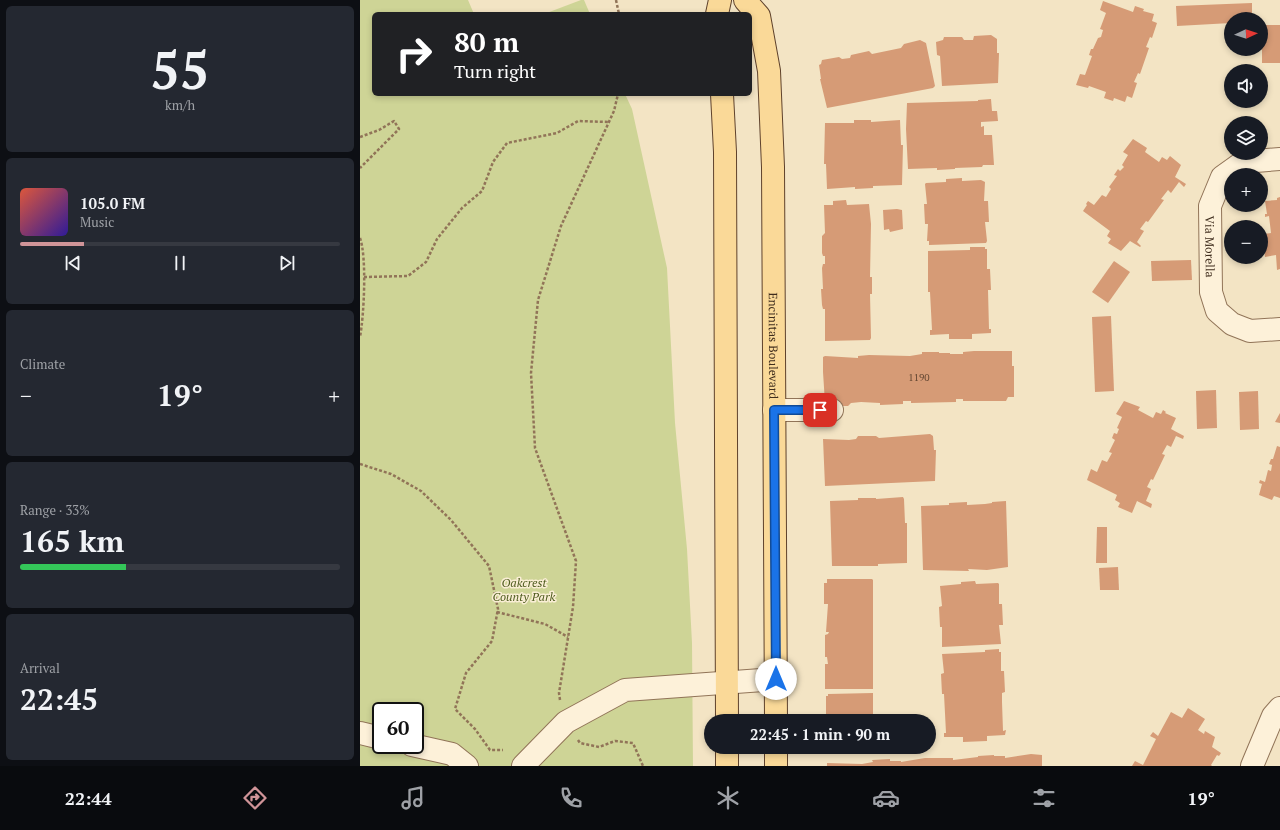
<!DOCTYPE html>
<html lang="en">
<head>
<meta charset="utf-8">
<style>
	:root { --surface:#171b24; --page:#242831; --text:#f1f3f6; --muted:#9ea1a6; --line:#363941; --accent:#d09498 }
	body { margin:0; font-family:"PT Serif",serif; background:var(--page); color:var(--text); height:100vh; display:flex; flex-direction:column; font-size:15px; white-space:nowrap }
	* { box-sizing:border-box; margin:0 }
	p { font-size:13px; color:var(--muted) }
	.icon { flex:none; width:22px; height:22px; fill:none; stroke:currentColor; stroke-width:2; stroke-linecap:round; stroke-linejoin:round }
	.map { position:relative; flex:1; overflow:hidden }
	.side { display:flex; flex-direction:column; gap:6px; padding:6px; background:#0d0f14; width:360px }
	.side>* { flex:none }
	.top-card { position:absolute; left:12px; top:12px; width:380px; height:84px; border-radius:6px; box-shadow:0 2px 6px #0003; background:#202124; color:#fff; overflow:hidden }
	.needle { width:26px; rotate:87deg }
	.buttons { position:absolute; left:864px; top:12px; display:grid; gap:8px }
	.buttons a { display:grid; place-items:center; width:44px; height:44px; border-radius:50%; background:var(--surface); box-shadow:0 2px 6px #0003; font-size:20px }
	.speed { position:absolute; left:12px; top:702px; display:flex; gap:8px; font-size:20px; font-weight:700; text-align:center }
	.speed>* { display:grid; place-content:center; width:52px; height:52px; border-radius:50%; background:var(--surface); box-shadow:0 2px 6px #0003; line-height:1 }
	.speed .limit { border:2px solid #111; border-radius:6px; background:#fff; color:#111 }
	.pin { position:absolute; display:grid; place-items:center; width:34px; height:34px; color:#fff; margin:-17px; border-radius:8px; box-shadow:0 2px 6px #0006 }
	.me { position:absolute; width:44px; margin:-22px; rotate:0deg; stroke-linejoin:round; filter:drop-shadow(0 0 3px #0008) }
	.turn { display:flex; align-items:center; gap:14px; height:84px; padding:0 16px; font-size:18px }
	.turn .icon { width:52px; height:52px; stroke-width:2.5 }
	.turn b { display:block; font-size:28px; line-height:34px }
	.big { font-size:30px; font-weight:700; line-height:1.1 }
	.side .card { flex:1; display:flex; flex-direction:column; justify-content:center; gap:6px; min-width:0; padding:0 14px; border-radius:6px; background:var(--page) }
	.side .dial { align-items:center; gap:0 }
	.dial b { font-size:52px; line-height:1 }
	.song { display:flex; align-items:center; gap:12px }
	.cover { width:48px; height:48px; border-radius:6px; background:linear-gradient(135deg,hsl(10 70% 55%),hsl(250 70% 35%)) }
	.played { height:4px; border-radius:2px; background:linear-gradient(90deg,var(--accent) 20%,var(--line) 20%) }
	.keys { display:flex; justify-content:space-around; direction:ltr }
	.heat { display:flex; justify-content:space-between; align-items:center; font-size:22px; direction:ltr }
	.charge { height:6px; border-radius:3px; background:linear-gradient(90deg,#34c759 33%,var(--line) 0) }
	.trip { position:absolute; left:344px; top:714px; width:232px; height:40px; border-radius:20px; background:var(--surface); box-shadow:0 2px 6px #0003; font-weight:700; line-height:40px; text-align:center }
	.menu { display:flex; height:64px; justify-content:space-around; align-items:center; background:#090b0e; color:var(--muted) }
	.menu .icon { width:28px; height:28px }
	.menu .active { color:var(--accent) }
	.menu b { font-size:18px; color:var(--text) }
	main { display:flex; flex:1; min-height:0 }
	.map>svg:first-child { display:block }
</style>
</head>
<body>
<main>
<section class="side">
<div class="card dial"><b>55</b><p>km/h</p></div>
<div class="card">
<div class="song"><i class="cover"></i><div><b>105.0 FM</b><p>Music</p></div></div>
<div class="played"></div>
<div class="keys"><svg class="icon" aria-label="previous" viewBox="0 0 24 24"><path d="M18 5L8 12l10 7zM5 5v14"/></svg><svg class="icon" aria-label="pause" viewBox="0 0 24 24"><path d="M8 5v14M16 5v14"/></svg><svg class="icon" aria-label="next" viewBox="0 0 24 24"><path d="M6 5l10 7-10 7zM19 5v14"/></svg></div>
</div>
<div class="card"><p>Climate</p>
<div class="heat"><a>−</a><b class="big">19°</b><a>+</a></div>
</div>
<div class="card"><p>Range · 33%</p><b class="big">165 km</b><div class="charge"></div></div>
<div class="card"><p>Arrival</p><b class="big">22:45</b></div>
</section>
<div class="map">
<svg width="920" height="766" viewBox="0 0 920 766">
	<rect width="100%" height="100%" fill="#f3e4c4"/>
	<g fill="#ced496" fill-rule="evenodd">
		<path d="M0 0H108L114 14H14V94H265L272 109 307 268 315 423 327 549 332 643 333 766H0ZM21 711H55V745H21Z"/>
		<path d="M221 0H224L230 14H184Z"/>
	</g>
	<g fill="#d69b76">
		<path d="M743 1 773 12 775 6 784 9 783 11 794 14 792 21 797 23 792 38 790 37 786 47 789 48 780 74 778 73 774 82 777 83 772 98 767 96 765 102 754 98 753 101 744 98 746 92 729 86 728 88 716 85 720 74 725 75 732 56 729 55 731 49H733L738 38 741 37 743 30 740 29 746 13 740 10Z"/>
		<path d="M892 3V19H871V23L817 26 816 6Z"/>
		<rect x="902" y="25" width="18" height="38"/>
		<path d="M631 35 637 39V53H639L638 83 582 86 580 56 577 55 576 42 583 40 584 37H602L604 40H613L614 36Z"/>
		<path d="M560 40 566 43 575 86 573 88 467 108 460 79H461L459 65 461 64 462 60 479 57 482 59 490 58 491 55 509 51 512 54 541 48 544 44Z"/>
		<path d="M631 99 632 111H637L638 121 621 122V127L624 126V135H632L634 165H623L622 167 595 168V169L577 170V168L548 169 546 129 547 103 618 101V100Z"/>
		<path d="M494 120H511V122L540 120 541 145H543L542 185 513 186V188L495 189V187L467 189 466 164H464L465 123H494Z"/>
		<path d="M773 139 787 148 785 152 799 162 802 157 807 160 810 156 821 165 815 177 826 184 824 187 819 182 811 193 808 190 801 199 804 200 788 222 786 221 780 229 784 231 777 242 781 246 780 247 770 241 761 251 748 243 751 239 747 236 750 231 723 211 727 205 726 204 728 201 734 205 742 195 746 197 751 189 749 187 757 176 754 175 758 169 760 171 764 167 762 165 768 155 763 152Z"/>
		<path d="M602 178V181L621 180 625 182 624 201H628L629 222H625L627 241 626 243 569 245V241H567L568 224H565L564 204H567L565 184 566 183 586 182V179Z"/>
		<path d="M920 197V269L917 270 916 255 905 257 904 245H901V241H905L904 234 911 233 909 216 905 217V214H907L905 201 917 200V198Z"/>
		<path d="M486 200 487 205 509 204 511 224 510 277H512V294H510L511 338 510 340 465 341V309H463L462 305 461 289H463L462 268 463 264H465V256H463L462 253V236L465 233 464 205H473V201Z"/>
		<path d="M537 209 542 210 543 229 530 232 529 229 524 230 523 210Z"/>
		<path d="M610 247H625V249H627V269H630L631 290H628L629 329H631V333L612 334V339H589V334L570 335V330H572L570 292H568V251L610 250Z"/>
		<path d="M831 260 832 280 792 281 791 261Z"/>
		<path d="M754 261 770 272 748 303 732 292Z"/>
		<path d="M751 316 754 391 735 392 732 317Z"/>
		<path d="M614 351H652V366H654V397H648L646 401H603V399H596V402L551 403V401H543V404L520 405V403L501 402 491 403 488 406H471L465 403 463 372V357L465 356 498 358V356L509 355 550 356 562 354V352H579V353H590V354H603V352Z"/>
		<path d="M856 390 857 428 837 429 836 391Z"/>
		<path d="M898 391 899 429 880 430 879 392Z"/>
		<path d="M764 401 780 407 778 410 793 418 796 412 801 414 803 410 806 412 805 413 816 418 811 429 824 436 823 439 816 436 811 447 807 445 802 454 805 455 793 480 791 479 787 487 791 489 786 501 792 504 791 508 777 501 772 513 758 507 760 503 755 500 757 495 727 480 731 469 737 472 742 460 747 462 752 453 749 452 755 440 752 438 754 433 757 434 759 429 757 428 762 417 756 414Z"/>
		<path d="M920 413V423L915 422Z"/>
		<path d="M570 434 573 436 574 450H576L575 481 465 486 463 439 489 440 496 439 498 436H516L519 438Z"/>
		<path d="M917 446 920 447V498L914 496 912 500 899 495 902 484 899 483 900 480 905 482 908 470 911 471 912 465 909 464 911 459H913Z"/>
		<path d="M543 497 544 499 545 523H547V563L518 564V566H472L470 501 498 500V498H516V499Z"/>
		<path d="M646 501 648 567 627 570 608 569 609 571 563 570 561 506 589 505V503L607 502V505L625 504 632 503V502Z"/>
		<path d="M737 527H747V563H736Z"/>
		<path d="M758 567 759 590H740L739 568Z"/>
		<path d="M467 579H512L513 580V689H465V664H468L467 657H465V635L468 634 469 632H466L468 604H464V583H467Z"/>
		<path d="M615 581 616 584 638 583 639 584V604H642L643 625H639L641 644 582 647V627H580L579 607 582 606 580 586 601 584V582Z"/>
		<path d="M639 649V652H641V671H644L645 692 642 693V702L643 731 646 730 645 735 627 736V741L603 742V737H584V733H586L584 694H582L581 674 584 673 582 654 625 652V650Z"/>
		<path d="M513 693V721L466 720V696H468V694Z"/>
		<path d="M828 708 845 719 838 730 844 734 845 731 855 737 852 747 861 753 859 756 857 755 851 765 852 766H772L775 761 783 765 796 739 790 736 793 732 798 736 811 712 822 718Z"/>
		<path d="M466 747H514V750L469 752Z"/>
		<path d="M671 754 682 755V766H467V763L502 764 513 762 512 760 530 759V761H541V762L565 758H593V760L618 757V756L634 755V756H645V758Z"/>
	</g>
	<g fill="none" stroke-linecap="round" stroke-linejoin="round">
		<g stroke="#917458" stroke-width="24">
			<g id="minor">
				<path id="s1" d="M920 159 883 162 862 177 850 206 851 292 857 311 872 324 890 331 920 329"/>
				<path d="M414 410H472"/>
				<path d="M0 733 21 738"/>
				<path d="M52 745 92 754 107 766"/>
				<path d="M163 766 206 722 265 690 416 679"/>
				<path d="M892 766 913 716 920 708"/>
			</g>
		</g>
		<g stroke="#5f422c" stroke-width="24">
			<g id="major">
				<path id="s2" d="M385 0 399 16 409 71 413 167 416 721"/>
				<path d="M357 14 360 0"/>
				<path d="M362 94 365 152 367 721"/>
				<path d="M367 747V766"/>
				<path d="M416 747V766"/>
			</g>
		</g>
		<g stroke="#917458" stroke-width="2.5" stroke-dasharray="3 2" stroke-linecap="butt">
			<path d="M256 0 259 14"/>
			<path d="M0 137 19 130 34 121 39 129 0 168"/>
			<path d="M0 238C7 257 4 316 0 337"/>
			<path d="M4 277 48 276 66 262 77 239 102 208 122 191 133 162 147 143 197 133 218 121 249 122"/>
			<path d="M0 464 31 474 61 491 91 520 129 566 138 609 132 641 106 673 95 709 115 729 130 750H143"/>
			<path d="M137 612 185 624 208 637"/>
			<path d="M200 700 199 693 213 607 216 561 175 448 171 373 178 300 201 226 254 111 258 94"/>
			<path d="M218 740 220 743 239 747 255 741 273 743 283 766"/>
		</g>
		<use href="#minor" stroke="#fdf1d9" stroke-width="22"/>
		<use href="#major" stroke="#fad998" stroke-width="22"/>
	</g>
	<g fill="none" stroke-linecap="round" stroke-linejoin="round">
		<g stroke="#114b97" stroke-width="10">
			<path id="route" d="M416 679 414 410H460"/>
		</g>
		<use href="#route" stroke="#1a73e8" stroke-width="7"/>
	</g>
	<g text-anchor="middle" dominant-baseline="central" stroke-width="3" stroke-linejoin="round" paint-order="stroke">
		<g font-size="10" fill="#654833">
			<text x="559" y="377">1190</text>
		</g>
		<g font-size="12" fill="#3f2d1d" stroke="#faeed5">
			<text stroke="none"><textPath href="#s1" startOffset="135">Via Morella</textPath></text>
			<text stroke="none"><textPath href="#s2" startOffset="352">Encinitas Boulevard</textPath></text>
		</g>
		<g font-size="12" font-style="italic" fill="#515e21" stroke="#faeed5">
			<text x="164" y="582">Oakcrest<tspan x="164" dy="14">County Park</tspan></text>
		</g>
	</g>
</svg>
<div class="buttons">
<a><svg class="needle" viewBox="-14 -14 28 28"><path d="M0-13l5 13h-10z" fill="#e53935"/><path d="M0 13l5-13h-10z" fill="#9ea1a6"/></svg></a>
<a><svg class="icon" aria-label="sound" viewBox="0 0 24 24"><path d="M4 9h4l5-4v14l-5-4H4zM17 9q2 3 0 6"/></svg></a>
<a><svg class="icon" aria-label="layers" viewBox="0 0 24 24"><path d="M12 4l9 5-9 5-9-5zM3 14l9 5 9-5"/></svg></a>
<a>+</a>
<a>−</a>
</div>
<div class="speed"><div class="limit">60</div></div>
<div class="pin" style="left:460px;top:410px;background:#d93025"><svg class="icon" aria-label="arrive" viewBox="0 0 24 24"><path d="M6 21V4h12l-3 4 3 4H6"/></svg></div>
<svg class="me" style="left:416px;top:679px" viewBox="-20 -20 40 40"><circle r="19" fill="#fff"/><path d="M0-13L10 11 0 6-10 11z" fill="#1a73e8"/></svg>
<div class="trip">22:45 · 1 min · 90 m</div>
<div class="top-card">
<div class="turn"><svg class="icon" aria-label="right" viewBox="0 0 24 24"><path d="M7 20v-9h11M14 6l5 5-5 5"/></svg><div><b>80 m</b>Turn right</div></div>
</div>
</div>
</main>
<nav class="menu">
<b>22:44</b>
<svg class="icon active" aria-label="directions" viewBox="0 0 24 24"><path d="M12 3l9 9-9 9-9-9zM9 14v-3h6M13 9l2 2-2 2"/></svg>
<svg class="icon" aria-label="music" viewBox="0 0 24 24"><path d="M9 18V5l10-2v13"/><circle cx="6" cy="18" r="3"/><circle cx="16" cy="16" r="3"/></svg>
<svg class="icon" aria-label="phone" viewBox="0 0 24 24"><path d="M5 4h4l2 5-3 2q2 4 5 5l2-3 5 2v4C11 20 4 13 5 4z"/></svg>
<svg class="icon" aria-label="climate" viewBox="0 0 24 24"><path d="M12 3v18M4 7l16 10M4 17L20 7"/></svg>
<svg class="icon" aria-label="car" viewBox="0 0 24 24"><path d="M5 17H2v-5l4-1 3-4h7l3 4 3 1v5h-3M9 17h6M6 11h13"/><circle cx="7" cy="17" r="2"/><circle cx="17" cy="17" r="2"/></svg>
<svg class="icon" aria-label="filters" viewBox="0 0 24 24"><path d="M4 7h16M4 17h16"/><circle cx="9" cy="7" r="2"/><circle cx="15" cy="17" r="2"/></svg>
<b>19°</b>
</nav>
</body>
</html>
